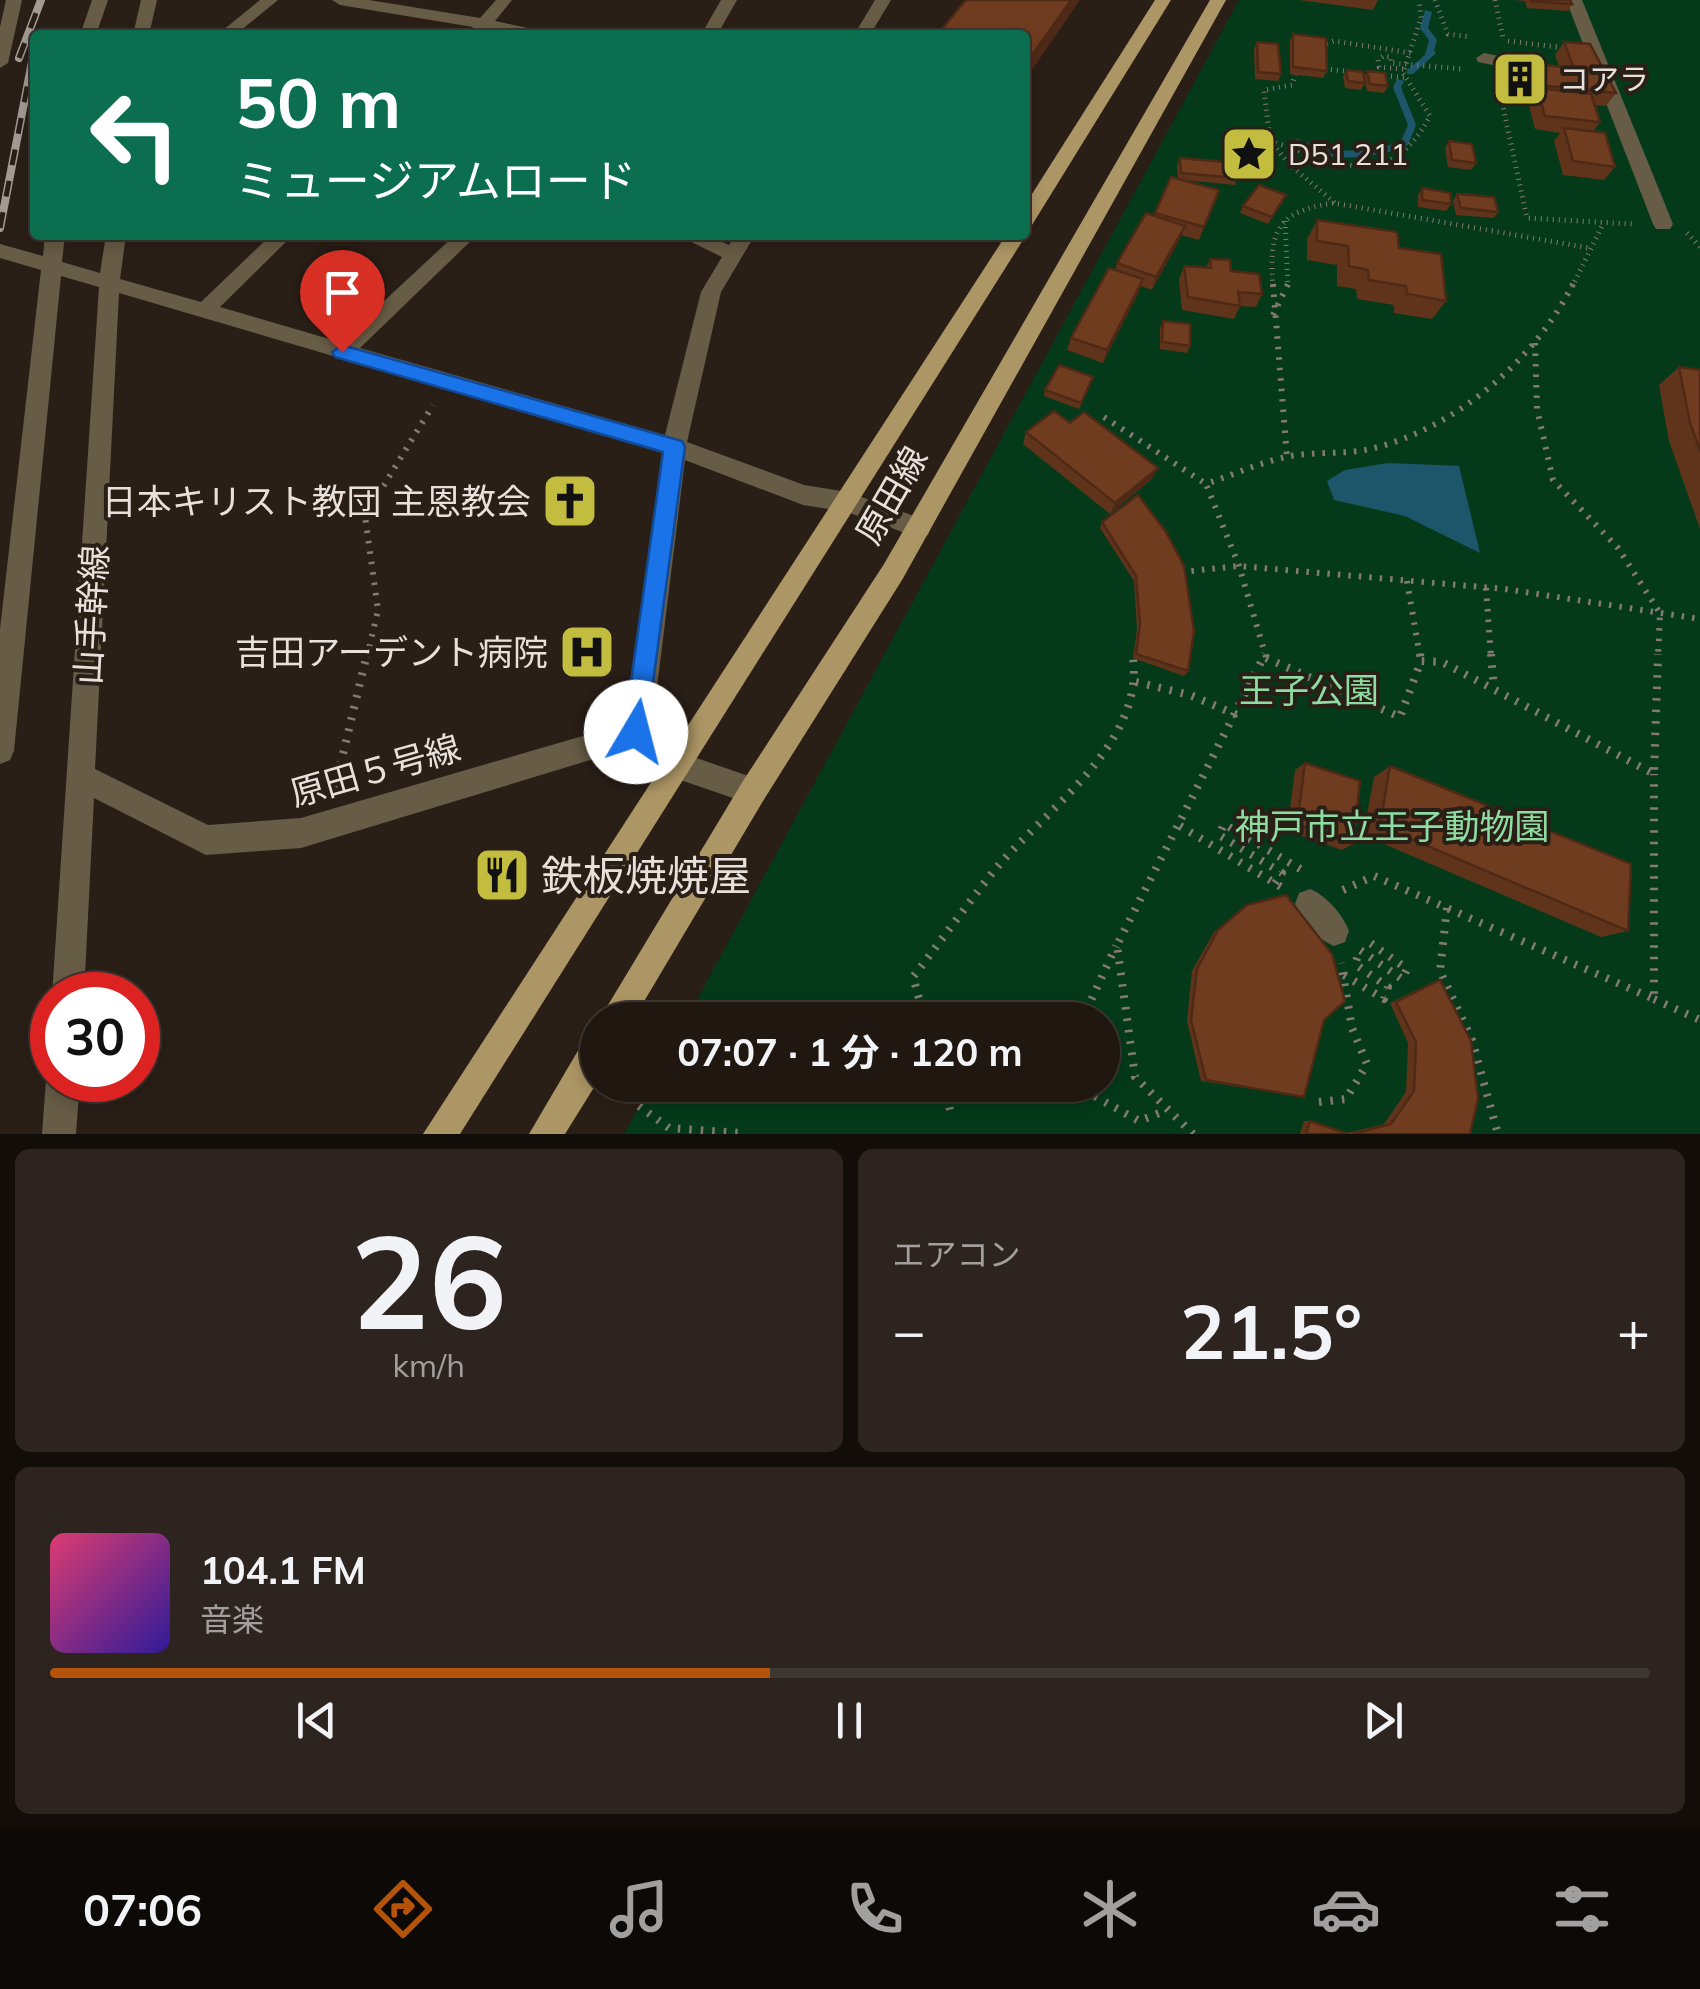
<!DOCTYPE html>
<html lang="ja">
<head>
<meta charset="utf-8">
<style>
	:root { --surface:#201711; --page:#2d241f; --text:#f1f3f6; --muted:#a29f9f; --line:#3d3631; --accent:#b45309 }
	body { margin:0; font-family:Mulish,"Noto Sans JP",sans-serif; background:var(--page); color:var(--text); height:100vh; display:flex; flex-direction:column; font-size:38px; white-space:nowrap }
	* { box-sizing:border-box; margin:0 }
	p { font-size:32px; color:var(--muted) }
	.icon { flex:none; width:55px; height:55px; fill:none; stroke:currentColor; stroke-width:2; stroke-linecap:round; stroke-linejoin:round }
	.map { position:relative; height:1134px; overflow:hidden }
	.drawer { display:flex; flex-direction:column; gap:15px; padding:15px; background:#120d09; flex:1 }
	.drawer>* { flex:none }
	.guide { position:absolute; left:30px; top:30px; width:1000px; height:210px; border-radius:10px; box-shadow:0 5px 15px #0003,0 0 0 2px var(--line); background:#0b6e4f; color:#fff; overflow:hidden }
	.speed { position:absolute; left:30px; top:972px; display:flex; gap:20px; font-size:50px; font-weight:700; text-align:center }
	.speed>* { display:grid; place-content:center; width:130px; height:130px; border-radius:50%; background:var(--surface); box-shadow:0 5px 15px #0003,0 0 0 2px var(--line); line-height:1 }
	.speed .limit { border:15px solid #d22; background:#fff; color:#111 }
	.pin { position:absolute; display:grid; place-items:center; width:85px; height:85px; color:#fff; margin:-102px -42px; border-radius:50% 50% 50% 0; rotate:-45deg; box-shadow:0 0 10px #0007 }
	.pin .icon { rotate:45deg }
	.me { position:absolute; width:110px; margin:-55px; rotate:8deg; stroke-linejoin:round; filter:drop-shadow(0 0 8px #0008) }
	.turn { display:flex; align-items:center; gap:35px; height:210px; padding:0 40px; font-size:45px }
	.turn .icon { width:130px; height:130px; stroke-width:2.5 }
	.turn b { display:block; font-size:70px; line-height:85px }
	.big { font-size:75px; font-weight:700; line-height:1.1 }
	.drawer .widget { flex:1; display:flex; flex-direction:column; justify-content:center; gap:15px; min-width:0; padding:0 35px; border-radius:15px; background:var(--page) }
	.drawer .dial { align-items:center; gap:0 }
	.dial b { font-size:130px; line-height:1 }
	.song { display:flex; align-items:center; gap:30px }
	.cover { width:120px; height:120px; border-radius:15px; background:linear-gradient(135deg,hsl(340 70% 55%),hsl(250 70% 35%)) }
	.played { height:10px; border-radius:5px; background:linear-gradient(90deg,var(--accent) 45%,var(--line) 45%) }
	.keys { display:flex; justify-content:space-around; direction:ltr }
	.heat { display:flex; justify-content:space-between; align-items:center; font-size:55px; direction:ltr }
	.drawer .tiles { flex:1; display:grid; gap:15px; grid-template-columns:1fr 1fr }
	.widget:last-child { grid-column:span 2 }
	.trip { position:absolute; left:580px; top:1002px; width:540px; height:100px; border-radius:50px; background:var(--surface); box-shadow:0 5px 15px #0003,0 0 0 2px var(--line); font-weight:700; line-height:100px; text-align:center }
	.tabs { display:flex; height:160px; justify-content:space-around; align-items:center; background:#0d0907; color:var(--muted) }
	.tabs .icon { width:70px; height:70px }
	.tabs .active { color:var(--accent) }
	.tabs b { font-size:45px; color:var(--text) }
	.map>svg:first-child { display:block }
</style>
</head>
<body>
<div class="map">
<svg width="1700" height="1134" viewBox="0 0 1700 1134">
	<rect width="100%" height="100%" fill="#2a1f17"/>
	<path fill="#043a1a" d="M1239 0H1700V1134H624L651 1085H1102V1020H686Z"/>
	<path fill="#1d566b" d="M1388 463 1459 466 1480 553 1405 516 1334 500 1327 481 1345 470Z"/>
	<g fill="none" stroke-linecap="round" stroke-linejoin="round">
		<g fill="#1d566b" fill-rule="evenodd">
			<path d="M1425 10 1432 12 1428 28 1437 40 1434 51 1436 53 1413 74H1407V70L1425 55 1429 40 1420 28Z"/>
			<path d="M1397 79 1404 81 1401 87 1416 125 1408 145C1373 160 1326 164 1292 142L1297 139C1332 152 1365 156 1401 141L1408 125 1393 87Z"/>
		</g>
		<g stroke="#847a74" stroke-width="5" stroke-dasharray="1 5" stroke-linecap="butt">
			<path d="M1435 0 1448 34 1471 37"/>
			<path d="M1495 0 1503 38"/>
			<path d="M1508 41 1565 48"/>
			<path d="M1321 45 1334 41 1411 53"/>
			<path d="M1297 68 1292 85 1264 90 1270 141 1291 166 1335 203"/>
			<path d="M1319 68 1351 72"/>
			<path d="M1403 69 1379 67 1378 60 1383 56 1391 57V63L1463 69"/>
			<path d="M1379 75 1406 78"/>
			<path d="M1497 79 1527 218 1632 224"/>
			<path d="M1270 141C1339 162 1387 195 1430 116L1403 73 1421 18 1419 0"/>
			<path d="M1285 221 1288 287"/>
			<path d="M1687 233 1700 247"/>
			<path d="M1273 287C1269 235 1274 211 1334 203L1589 248"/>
			<path d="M1572 287 1603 224"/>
		</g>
		<g stroke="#847a74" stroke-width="6" stroke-dasharray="2.5 8" stroke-linecap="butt">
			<path d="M1273 284 1287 457"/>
			<path d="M1273 315 1288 284"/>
			<path d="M1535 343 1537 409 1553 480 1618 548 1660 613 1658 657"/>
			<path d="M1104 417 1206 484"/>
			<path d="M1181 572 1239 566 1505 589 1700 619"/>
			<path d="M1407 581 1420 657"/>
			<path d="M1486 588 1491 657"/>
			<path d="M367 657 378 610 365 516 433 405"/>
			<path d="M1266 657 1239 566 1206 484C1232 475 1259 463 1286 457 1313 451 1343 455 1370 449 1454 430 1535 360 1573 284"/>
		</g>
		<g stroke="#847a74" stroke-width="8" stroke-dasharray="2.5 9" stroke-linecap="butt">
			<path d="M1420 654 1421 661"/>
			<path d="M1491 654 1494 688"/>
			<path d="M1266 658 1400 717 1421 661 1442 662 1654 774 1658 654"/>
			<path d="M1136 682 1190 695 1237 715"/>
			<path d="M335 787 367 654"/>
			<path d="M1180 826 1283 888"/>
			<path d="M1275 883 1282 873 1219 835 1224 824 1302 870"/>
			<path d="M1343 890 1374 876 1654 999V774"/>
			<path d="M1447 908 1440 971 1472 1040 1498 1134"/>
			<path d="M1344 975 1384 999 1388 987 1355 964 1360 950 1402 979 1407 969 1366 940"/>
			<path d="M1654 999 1700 1020"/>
			<path d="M925 1020 913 977C940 942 966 906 993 872 1043 811 1144 746 1133 658"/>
			<path d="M1082 1020 1116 946"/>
			<path d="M944 1085 951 1114"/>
			<path d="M1075 1085 1139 1121 1167 1110"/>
			<path d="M1319 1102 1346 1099 1367 1064 1352 1028 1341 963"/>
			<path d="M639 1106 669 1128 740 1133"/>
			<path d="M1193 1134 1135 1077 1117 945 1265 654"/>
		</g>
		<g fill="#675c45" fill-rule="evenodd">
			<path d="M6 0H22L8 63 0 68V27Z"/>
			<path d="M92 0H108L96 35H80Z"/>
			<path d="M141 0H157L149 35H133Z"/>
			<path d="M260 0H278L235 35H217Z"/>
			<path d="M332 0H369L480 18 496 0H512L495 21 560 35 488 29 484 35H467L473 27 340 5Z"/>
			<path d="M721 0H737L717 35H701Z"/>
			<path d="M875 0H891L870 35H854Z"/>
			<path d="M1566 0H1582L1673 224 1670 229H1656L1653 224Z"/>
			<path d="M1484 53 1499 56 1501 60 1493 65 1478 62 1476 58Z"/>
			<path d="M45 235H65L62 262 100 273 106 235H126L120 279 201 302 271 235H293L220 307 340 342 455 235H477L360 348 665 435 701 292 722 257 677 235H706L729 245 735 235H755L721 292 687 442 804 485 848 492 928 521 931 528 928 535 919 538 847 512 803 505 685 460 652 728 685 754 763 781 767 791 763 801 753 805 666 775 633 747 301 848 206 855 94 798 84 995 52 996 99 287 61 276 14 751 10 760 0 764V629L41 270 0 258V244L43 256ZM119 293 663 453 624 724 301 818 208 825 95 769Z"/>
			<path d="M1310 889C1327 896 1342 914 1349 931L1345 942 1334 946C1317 939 1302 921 1295 904L1299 893Z"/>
			<path d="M51 1068 52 1080H80L76 1134H42L46 1080Z"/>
		</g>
		<g fill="#ad9665" fill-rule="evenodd">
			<path d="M1155 0H1171L1032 225 1025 226V205Z"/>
			<path d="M1210 0H1226L902 580 763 801 633 1020H599L743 781 884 564Z"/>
			<path d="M1025 234 1026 235 1023 240 460 1134H423L1006 235Z"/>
			<path d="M598 1033V1081L565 1134H529L586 1037Z"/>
		</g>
		<g stroke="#a39a93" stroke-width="8">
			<g id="rail">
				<path d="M19 58 41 0"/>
				<path d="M0 228 35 46"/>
			</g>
		</g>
		<use href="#rail" stroke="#2a1f17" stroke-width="5" stroke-dasharray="16" stroke-linecap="butt"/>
	</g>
	<g fill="#60341b">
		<path d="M1299 0H1378L1373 10Z"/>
		<path d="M1514 0H1570L1572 4 1568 11 1527 8 1525 1Z"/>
		<path d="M1293 34 1327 71 1323 78 1290 74V41Z"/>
		<path d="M1257 42 1281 74 1278 81 1255 79 1254 49Z"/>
		<path d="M1564 42 1616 93 1606 106 1594 105 1600 122 1593 132 1615 167 1604 180 1563 175 1554 141 1560 133 1535 129 1528 102 1530 99 1511 97 1504 76 1513 62 1559 66 1555 55Z"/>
		<path d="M1346 70 1364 78 1367 71 1388 86 1384 93 1367 91 1365 83 1361 90 1345 88 1343 77Z"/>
		<path d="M1449 141 1476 163 1471 170 1448 167 1445 148Z"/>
		<path d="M1180 158 1237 178 1235 185 1183 180 1219 190 1199 240 1181 235 1152 290 1141 286 1103 363 1067 350 1071 338 1115 270 1117 263 1154 216 1171 177 1178 179 1177 165Z"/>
		<path d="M1422 188 1451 204 1446 211 1418 207V195Z"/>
		<path d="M1457 194 1498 212 1494 218 1456 215 1453 201Z"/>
		<path d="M1286 195 1268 224 1240 213 1243 206Z"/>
		<path d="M1317 220 1399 248 1446 301 1432 319 1394 313V305L1357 299 1356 289 1337 286V265L1307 260V239Z"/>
		<path d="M1210 259 1231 271 1262 294 1256 307 1240 306 1234 319 1182 310 1179 280 1184 266 1206 268Z"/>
		<path d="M1163 321 1190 346 1187 353 1160 349V328Z"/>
		<path d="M1679 367 1700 370V529L1669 441 1659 385Z"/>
		<path d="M1091 384 1079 409 1044 396 1045 390Z"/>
		<path d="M1026 432 1152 479 1110 514 1023 444Z"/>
		<path d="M1138 495 1188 671 1184 676 1133 658 1137 629 1134 581 1100 528 1102 522Z"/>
		<path d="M1305 763 1353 844 1342 850 1287 831 1295 770Z"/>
		<path d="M1390 766 1628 931 1601 937 1363 835 1374 777Z"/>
		<path d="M1247 905 1324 1020 1304 1097 1201 1081 1187 1021 1192 971 1214 932Z"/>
		<path d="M1440 980 1470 1134H1300L1304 1121H1310L1347 1133 1384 1124 1406 1092 1408 1043 1390 1003 1433 982Z"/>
	</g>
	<g fill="#4e2a16">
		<path d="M1071 0H1080L1025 80V65Z"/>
		<path d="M1185 226 1180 239 1152 290 1156 277Z"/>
		<path d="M1143 279 1139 292 1103 363 1107 350Z"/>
		<path d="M1158 468 1152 479 1110 514 1115 503Z"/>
	</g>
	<g fill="#703c1f" stroke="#4e2a16" stroke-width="2.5">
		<path d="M966 0H1071L1025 65V35H937Z"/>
		<path d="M1531 0H1570L1572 4 1531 1Z"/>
		<path d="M1293 34 1326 38 1327 71 1293 67Z"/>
		<path d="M1257 42 1278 44 1281 74 1258 72Z"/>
		<path d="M1564 42 1590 44 1616 93 1520 83 1513 62 1574 68Z"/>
		<path d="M1346 70 1363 72 1365 83 1348 81Z"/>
		<path d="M1367 71 1385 73 1388 86 1370 84Z"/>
		<path d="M1537 88 1591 94 1600 122 1545 116Z"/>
		<path d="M1564 128 1605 133 1615 167 1573 161Z"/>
		<path d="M1449 141 1472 144 1476 163 1452 160Z"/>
		<path d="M1180 158 1236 163 1237 178 1181 173Z"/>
		<path d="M1171 177 1219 190 1204 227 1155 213Z"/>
		<path d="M1259 185 1286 195 1272 217 1243 206Z"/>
		<path d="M1422 188 1450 193 1451 204 1422 200Z"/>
		<path d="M1457 194 1494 197 1498 212 1461 208Z"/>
		<path d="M1146 213 1185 226 1156 277 1117 263Z"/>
		<path d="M1317 220 1397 232 1399 248 1441 254 1446 301 1407 294 1406 286 1369 280 1368 270 1349 266 1348 246 1317 241Z"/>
		<path d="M1210 259 1230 260 1231 271 1259 274 1262 294 1238 292 1240 306 1188 297 1184 266 1211 268Z"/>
		<path d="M1109 268 1143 279 1107 350 1071 338Z"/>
		<path d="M1163 321 1190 324V346L1162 342Z"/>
		<path d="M1059 365 1093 377 1081 403 1045 390Z"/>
		<path d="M1679 367 1700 370V451L1690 423Z"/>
		<path d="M1054 411 1070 423 1084 412 1158 468 1115 503 1026 432Z"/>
		<path d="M1138 495 1166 532 1184 566 1194 631 1188 671 1136 654 1140 624 1136 576 1102 522Z"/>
		<path d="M1305 763 1360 781 1353 844 1297 824Z"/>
		<path d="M1390 766 1631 864 1628 931 1380 826Z"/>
		<path d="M1286 895 1332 954 1345 1001 1324 1020 1304 1097 1206 1080 1191 1020 1197 969 1218 930 1247 905Z"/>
		<path d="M1440 980 1471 1041 1478 1099 1470 1134H1352L1391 1124 1414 1091 1416 1042 1396 1002Z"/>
		<path d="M1310 1121 1348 1134H1306Z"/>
	</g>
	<path fill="#1a73e8" stroke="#114b97" stroke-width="2.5" d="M342 345 682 441 685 447 645 741 636 744 628 741 624 732 663 452 335 357 332 352Z"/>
	<defs>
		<g id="building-square" transform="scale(2.875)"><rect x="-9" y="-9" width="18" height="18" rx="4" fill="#c2bd3f" stroke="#2a1f17"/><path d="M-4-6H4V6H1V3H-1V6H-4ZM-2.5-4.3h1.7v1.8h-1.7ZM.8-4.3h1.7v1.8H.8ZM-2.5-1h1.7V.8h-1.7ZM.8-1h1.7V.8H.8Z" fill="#111"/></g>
		<g id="sight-square" transform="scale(2.875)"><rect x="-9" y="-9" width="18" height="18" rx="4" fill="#c2bd3f" stroke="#2a1f17"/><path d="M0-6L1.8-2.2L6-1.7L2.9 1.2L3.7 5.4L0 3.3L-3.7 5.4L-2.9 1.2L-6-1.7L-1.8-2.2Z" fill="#111"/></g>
		<g id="church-square" transform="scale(2.875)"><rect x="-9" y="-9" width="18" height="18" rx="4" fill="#c2bd3f" stroke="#2a1f17"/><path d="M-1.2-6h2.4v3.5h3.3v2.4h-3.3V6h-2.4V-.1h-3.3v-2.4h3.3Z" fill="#111"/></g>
		<g id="hospital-square" transform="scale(2.875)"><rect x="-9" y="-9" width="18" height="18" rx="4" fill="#c2bd3f" stroke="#2a1f17"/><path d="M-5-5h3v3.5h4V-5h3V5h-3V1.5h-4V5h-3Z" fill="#111"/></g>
		<g id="restaurant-square" transform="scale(2.875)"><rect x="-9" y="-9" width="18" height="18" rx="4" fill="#c2bd3f" stroke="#2a1f17"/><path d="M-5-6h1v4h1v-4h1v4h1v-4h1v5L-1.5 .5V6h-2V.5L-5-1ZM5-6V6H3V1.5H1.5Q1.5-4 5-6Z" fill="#111"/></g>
	</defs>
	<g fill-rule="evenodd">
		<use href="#building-square" x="1520" y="79"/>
		<use href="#sight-square" x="1249" y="154"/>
		<use href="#church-square" x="570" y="501"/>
		<use href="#hospital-square" x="587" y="652"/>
		<use href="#restaurant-square" x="502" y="875"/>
	</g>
	<g text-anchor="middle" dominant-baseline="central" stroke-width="8" stroke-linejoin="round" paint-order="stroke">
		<g font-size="30" fill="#e8e0db" stroke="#2a1f17" text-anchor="start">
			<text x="1559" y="79">コアラ</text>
			<text x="1288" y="154">D51 211</text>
		</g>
		<g font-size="35" fill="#e8e0db" stroke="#2a1f17">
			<text transform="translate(891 495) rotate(-60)">原田線</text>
			<text transform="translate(91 615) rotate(-87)">山手幹線</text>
			<text transform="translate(375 770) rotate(-16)">原田５号線</text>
		</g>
		<g font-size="35" fill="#e8e0db" stroke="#2a1f17" text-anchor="end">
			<text x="531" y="501">日本キリスト教団 主恩教会</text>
			<text x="548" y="652">吉田アーデント病院</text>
		</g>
		<g font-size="35" fill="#8ddca1" stroke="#2a1f17">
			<text x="1309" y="690">王子公園</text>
			<text x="1392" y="826">神戸市立王子動物園</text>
		</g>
		<g font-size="42" fill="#e8e0db" stroke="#2a1f17" text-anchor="start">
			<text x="541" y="875">鉄板焼焼屋</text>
		</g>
	</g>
</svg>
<div class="speed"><div class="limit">30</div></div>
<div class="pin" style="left:342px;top:352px;background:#d93025"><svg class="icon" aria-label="arrive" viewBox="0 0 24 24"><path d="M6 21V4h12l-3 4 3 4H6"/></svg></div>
<svg class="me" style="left:636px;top:732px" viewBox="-20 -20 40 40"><circle r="19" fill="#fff"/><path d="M0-13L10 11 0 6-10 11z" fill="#1a73e8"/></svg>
<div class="trip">07:07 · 1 分 · 120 m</div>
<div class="guide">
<div class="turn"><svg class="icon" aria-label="left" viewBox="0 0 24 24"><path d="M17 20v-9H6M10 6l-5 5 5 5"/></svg><div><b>50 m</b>ミュージアムロード</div></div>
</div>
</div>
<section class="drawer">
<div class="tiles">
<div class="widget dial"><b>26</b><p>km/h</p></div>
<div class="widget"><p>エアコン</p>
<div class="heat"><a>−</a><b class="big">21.5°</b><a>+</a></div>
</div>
<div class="widget">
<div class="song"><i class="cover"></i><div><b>104.1 FM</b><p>音楽</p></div></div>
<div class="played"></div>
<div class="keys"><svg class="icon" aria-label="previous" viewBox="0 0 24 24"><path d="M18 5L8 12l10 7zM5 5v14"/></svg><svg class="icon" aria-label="pause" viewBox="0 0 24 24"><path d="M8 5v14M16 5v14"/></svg><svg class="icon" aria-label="next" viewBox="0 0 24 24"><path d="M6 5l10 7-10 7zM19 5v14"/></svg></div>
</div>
</div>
</section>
<nav class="tabs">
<b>07:06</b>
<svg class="icon active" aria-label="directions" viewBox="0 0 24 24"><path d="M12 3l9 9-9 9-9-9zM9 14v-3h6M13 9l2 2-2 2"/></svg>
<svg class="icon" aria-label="music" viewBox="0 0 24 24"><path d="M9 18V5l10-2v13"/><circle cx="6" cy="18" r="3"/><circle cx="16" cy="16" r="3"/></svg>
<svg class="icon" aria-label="phone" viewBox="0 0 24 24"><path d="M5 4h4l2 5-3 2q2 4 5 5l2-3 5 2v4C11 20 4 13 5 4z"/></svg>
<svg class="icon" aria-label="climate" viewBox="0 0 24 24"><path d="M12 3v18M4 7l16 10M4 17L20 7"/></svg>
<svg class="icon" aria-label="car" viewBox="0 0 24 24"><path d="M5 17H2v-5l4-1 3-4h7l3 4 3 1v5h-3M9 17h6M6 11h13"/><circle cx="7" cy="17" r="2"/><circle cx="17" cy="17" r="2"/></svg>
<svg class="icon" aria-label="filters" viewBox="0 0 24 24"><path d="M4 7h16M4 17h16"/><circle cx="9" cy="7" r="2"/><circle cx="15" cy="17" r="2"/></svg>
</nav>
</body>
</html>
